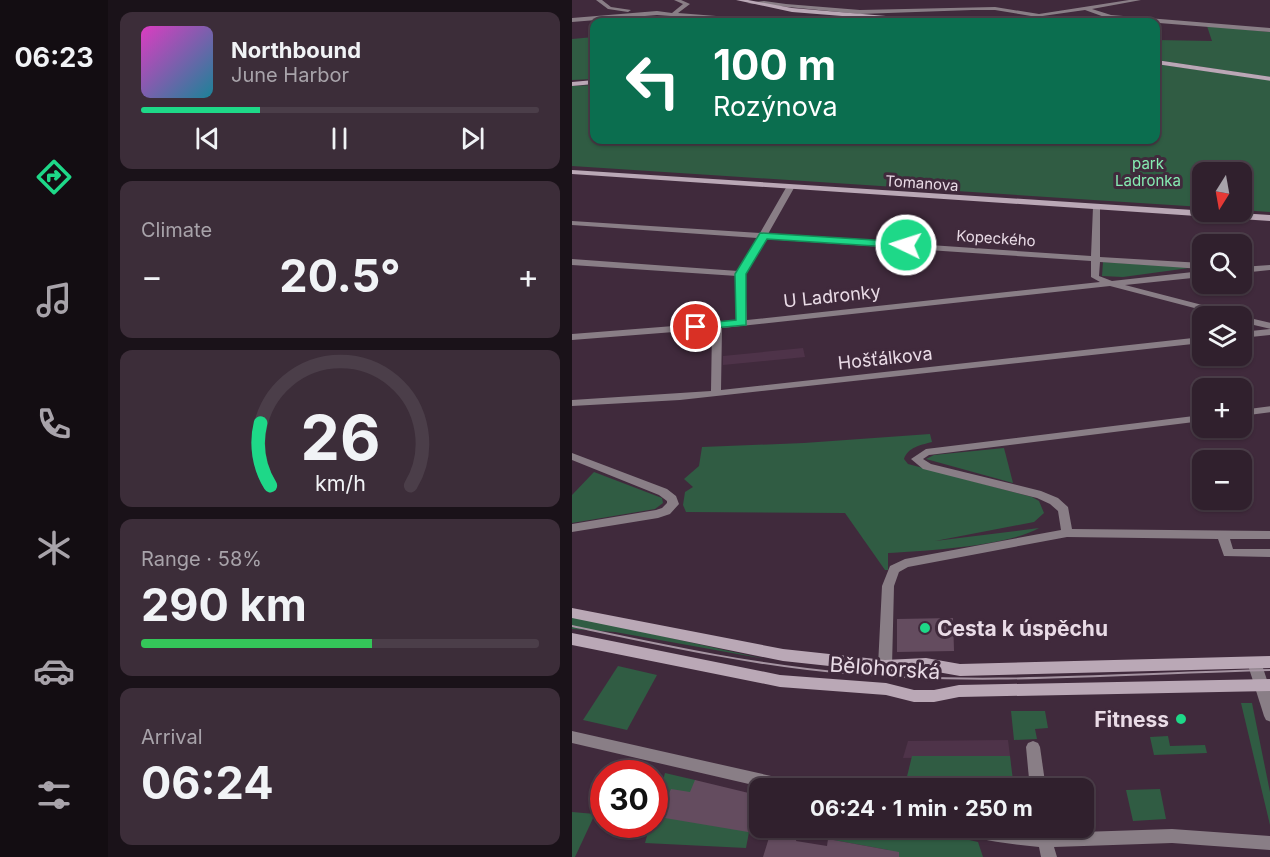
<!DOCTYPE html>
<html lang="en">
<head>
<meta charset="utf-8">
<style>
	:root { --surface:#30202d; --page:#3c2d39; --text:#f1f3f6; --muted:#a8a3aa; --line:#4b3e49; --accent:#1ed888 }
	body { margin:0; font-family:Inter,sans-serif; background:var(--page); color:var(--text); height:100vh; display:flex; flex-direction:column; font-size:22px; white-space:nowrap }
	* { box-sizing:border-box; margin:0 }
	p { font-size:20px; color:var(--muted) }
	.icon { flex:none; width:33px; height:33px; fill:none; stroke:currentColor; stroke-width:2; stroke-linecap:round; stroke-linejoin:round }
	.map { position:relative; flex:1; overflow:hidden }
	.panel { display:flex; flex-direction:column; gap:12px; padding:12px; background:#1a1219; width:464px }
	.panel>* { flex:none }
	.hud { position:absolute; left:18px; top:18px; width:570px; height:126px; border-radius:12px; box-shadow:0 2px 4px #0004,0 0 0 2px var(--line); background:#0b6e4f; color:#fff; overflow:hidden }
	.needle { width:39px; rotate:191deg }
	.buttons { position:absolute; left:620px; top:162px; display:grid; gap:12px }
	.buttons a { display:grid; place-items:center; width:60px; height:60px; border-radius:12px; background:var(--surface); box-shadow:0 2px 4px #0004,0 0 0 2px var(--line); font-size:30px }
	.speed { position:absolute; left:18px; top:760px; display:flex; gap:12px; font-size:30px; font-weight:700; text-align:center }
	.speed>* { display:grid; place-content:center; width:78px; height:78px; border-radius:50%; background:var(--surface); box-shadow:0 2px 4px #0004,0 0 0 2px var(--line); line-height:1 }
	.speed .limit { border:9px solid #d22; background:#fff; color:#111 }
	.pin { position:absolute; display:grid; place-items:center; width:51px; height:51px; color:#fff; margin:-26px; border:3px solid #fff; border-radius:50%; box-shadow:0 2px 6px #0007 }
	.me { position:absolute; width:66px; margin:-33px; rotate:274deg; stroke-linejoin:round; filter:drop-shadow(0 0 4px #0008) }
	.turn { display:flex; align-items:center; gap:21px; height:126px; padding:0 24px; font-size:27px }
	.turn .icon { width:78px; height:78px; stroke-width:2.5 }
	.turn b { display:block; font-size:42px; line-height:51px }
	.big { font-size:45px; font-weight:700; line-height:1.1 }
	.panel .tile { flex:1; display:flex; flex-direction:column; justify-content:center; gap:9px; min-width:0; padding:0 21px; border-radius:12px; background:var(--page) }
	.panel .dial { align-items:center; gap:0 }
	.dial svg { height:156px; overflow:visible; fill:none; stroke:var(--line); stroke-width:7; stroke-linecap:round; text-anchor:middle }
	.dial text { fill:var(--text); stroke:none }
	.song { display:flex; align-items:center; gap:18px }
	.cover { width:72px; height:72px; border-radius:9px; background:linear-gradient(135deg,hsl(310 70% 55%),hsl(190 70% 35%)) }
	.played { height:6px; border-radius:3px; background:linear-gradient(90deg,var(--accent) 30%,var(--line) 30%) }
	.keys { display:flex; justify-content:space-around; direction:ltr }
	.heat { display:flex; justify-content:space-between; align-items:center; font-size:33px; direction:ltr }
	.charge { height:9px; border-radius:4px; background:linear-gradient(90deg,#34c759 58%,var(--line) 0) }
	.trip { position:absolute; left:177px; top:778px; width:345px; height:60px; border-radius:12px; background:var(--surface); box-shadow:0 2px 4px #0004,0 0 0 2px var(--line); font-weight:700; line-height:60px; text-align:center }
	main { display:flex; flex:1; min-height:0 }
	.menu { display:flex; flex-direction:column; width:108px; justify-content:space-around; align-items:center; background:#130d12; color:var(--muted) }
	.menu .icon { width:42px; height:42px }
	.menu .current { color:var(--accent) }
	.menu b { font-size:27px; color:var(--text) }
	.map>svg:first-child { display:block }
</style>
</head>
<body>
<main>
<nav class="menu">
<b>06:23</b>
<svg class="icon current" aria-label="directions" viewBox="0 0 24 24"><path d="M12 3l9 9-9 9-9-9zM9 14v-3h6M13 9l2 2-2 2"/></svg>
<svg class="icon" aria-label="music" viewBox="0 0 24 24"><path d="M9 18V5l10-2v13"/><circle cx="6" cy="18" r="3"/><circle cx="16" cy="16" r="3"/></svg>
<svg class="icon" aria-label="phone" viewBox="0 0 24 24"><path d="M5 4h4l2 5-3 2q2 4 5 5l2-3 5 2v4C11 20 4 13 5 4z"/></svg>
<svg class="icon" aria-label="climate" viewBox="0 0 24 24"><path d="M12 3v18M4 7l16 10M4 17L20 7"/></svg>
<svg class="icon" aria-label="car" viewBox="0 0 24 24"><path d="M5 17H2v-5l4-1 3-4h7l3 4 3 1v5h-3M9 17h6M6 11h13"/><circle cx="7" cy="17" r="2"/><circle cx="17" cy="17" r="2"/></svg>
<svg class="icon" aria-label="filters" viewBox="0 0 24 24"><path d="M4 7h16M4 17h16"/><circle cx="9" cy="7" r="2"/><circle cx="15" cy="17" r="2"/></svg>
</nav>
<section class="panel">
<div class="tile">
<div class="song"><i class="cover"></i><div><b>Northbound</b><p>June Harbor</p></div></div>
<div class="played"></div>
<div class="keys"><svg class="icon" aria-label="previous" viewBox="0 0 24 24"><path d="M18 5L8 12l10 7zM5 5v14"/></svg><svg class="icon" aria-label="pause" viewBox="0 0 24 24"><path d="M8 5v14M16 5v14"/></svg><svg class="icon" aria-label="next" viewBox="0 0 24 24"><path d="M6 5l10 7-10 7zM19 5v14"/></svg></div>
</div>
<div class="tile"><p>Climate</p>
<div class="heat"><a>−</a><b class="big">20.5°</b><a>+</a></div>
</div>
<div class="tile dial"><svg viewBox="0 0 100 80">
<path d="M14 69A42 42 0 1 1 86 69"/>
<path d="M14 69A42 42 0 0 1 9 37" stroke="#1ed888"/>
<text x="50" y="56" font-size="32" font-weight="700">26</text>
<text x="50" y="72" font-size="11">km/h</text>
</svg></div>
<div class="tile"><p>Range · 58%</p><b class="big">290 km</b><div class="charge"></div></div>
<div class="tile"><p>Arrival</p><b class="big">06:24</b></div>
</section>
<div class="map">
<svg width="699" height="857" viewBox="0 0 699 857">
	<rect width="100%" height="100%" fill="#402a3c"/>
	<g fill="#4e3349">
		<path d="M231 348 233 357 151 365V356Z"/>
		<path d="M436 740 438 756 331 758 336 741Z"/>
	</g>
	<g fill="#305c43">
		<path d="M635 26 698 32V77L584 60V40L640 41Z"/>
		<path d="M22 37V79L0 80V39Z"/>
		<path d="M584 64 698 80V212L669 210V172H630V207L0 166V86L22 85V140H584Z"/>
		<path d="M531 262 613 267 617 268 551 277 530 276Z"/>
		<path d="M358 434 360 442C349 445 336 447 332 459L336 464 460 497 467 501 472 513 462 522 363 541 467 528C436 546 354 551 316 553V570H313L273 513 114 512 111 505 113 492 121 487 112 479 127 466 130 447 232 443Z"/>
		<path d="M432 448 441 483 354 459 362 455Z"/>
		<path d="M22 472 90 498 91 503 83 509 0 523V495Z"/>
		<path d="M0 616 193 659 43 632 0 629Z"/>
		<path d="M46 666 85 675 55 730 11 720Z"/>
		<path d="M669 703H680L698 792V825Z"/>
		<path d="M439 711H473L476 728 463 729 465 739 442 740Z"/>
		<path d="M596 736 598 746 633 745 635 753 582 755 578 737Z"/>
		<path d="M340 756H438L442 789H332Z"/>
		<path d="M93 773 123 780 177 832 174 848 73 843 78 825H82L83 810Z"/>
		<path d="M588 789 594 819 561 821 554 790Z"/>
		<path d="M0 812 23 814 3 857H0Z"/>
		<path d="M260 828H345L406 842 411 857H316V850L256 839Z"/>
	</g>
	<g fill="#644c5f">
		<path d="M381 618 382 651 325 652V619Z"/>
		<path d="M123 780 185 795 183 803 188 804V834L87 817 99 789 118 792Z"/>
		<path d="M200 828H228L224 841 255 846 256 839 327 852V857H191Z"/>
	</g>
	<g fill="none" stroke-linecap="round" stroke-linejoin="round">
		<g fill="#897e86" fill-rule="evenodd">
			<path d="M24 0H30L39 7 59 10 56 12 36 9Z"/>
			<path d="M102 0H109L118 4 106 13 194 20 197 22H181L85 15 0 22V18L85 11 100 13 111 4Z"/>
			<path d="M557 0H569L520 9 539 15 699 28V32L538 19 513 10 429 22 431 20 459 16 423 10H400L288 14 175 3 192 1 214 4 288 10 423 7 467 14Z"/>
			<path d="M215 186 222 188 196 234 519 256 521 207 528 205V257L630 263V269L528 262 527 276 540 281 630 271V277L553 285 665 314 667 316H653L538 286 150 328 149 390 630 337V343L108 400 0 406V400L139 391 140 329 0 340V334L165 321V276L0 265V259L166 271 185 238 0 225V221L188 233ZM193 239 519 261V277L528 282 175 320 173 274Z"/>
			<path d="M699 265V270L669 273V267Z"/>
			<path d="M668 316H669L699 323V329L669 322Z"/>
			<path d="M699 329V335L669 338V332Z"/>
			<path d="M699 406V412L669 416V410Z"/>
			<path d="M630 415V421L357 455 351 459 359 464 469 491 486 498 496 507 500 529 699 531V539H658L661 549H699V557L652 556 646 539 495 537 336 567 327 572 322 586 320 666 318 670 313 671 308 670 306 666 310 586 318 566 333 559 489 530 486 511 478 504 465 498 351 469 339 459 354 449Z"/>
			<path d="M0 453 95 489 104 496 107 504 98 514 86 518 0 532V524L84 510 90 508 95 503V501L87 495 0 460Z"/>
			<path d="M682 657 687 658 689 662 699 692V722L694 720 692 716 675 662 677 658Z"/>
			<path d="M0 731 226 782 231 784 234 789H198L0 743Z"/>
			<path d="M461 741 466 743 468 747 474 789H458L454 747 456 743Z"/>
			<path d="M387 828H425L463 832 462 828H478L479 833 600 829 699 836V850L600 843 482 847 485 857H469L467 847C441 844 414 842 389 833Z"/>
		</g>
		<g fill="#baa8b6" fill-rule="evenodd">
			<path d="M164 0H176L220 8 361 20 364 22H345L220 12Z"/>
			<path d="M584 60 699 77V81L584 64Z"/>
			<path d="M22 80V84L0 86V82Z"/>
			<path d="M0 170 699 215V221L0 174Z"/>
			<path d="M0 608 211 649 313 660 354 658 388 664 699 656V668L388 676 354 670 313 672 211 661 0 618Z"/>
			<path d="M0 633 208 675 314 683 342 690H362L387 685 699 679V691L387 697 362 702H342L314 695 208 687 0 645Z"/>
		</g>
		<path stroke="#a594a2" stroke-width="2" d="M0 626C90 645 181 665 273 673 414 686 558 673 699 670"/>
	</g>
	<path fill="#1ed888" stroke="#148c58" stroke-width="1.5" d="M188 233 334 242 339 245 334 248 195 239 174 274V325L120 330 118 327 124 324 164 320 163 274Z"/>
	<g fill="#1ed888" stroke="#402a3c" stroke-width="2">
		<circle cx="353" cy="628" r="6"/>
		<circle cx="609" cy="719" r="6"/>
	</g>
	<g text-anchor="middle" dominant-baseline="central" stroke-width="6" stroke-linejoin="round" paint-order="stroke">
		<g font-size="15" fill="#86ecb2" stroke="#402a3c">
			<text x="576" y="163">park<tspan x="576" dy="17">Ladronka</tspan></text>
		</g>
		<g font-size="15" fill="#e9dbe6" stroke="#402a3c">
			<text transform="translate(350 183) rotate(4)">Tomanova</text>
			<text transform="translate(424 238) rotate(4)">Kopeckého</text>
		</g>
		<g font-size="18" fill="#e9dbe6" stroke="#402a3c">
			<text transform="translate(260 296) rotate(-6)">U Ladronky</text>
			<text transform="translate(313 358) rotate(-6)">Hošťálkova</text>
		</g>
		<g font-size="21" font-weight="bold" fill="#e9dbe6" stroke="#402a3c" text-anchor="start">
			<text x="365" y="628">Cesta k úspěchu</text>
			<text x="597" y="719" text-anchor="end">Fitness</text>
		</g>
		<g font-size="21" fill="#e9dbe6" stroke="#402a3c">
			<text transform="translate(313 668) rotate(4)">Bělohorská</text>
		</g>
	</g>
</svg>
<div class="buttons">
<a><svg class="needle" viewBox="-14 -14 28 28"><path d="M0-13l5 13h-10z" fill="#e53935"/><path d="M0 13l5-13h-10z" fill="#a8a3aa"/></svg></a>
<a><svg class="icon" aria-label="search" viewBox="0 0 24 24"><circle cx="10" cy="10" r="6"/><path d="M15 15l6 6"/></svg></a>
<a><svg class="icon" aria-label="layers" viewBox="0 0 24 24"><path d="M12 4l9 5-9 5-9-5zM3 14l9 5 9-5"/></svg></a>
<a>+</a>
<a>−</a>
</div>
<div class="speed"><div class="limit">30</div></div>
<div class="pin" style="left:124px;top:327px;background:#d93025"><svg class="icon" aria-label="arrive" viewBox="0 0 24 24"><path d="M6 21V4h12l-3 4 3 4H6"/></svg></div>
<svg class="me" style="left:334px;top:245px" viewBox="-20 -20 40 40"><circle r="17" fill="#1ed888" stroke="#fff" stroke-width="3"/><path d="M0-11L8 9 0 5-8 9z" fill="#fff"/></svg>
<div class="trip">06:24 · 1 min · 250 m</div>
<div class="hud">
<div class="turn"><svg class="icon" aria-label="left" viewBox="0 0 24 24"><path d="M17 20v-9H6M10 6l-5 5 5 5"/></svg><div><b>100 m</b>Rozýnova</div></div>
</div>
</div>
</main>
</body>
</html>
